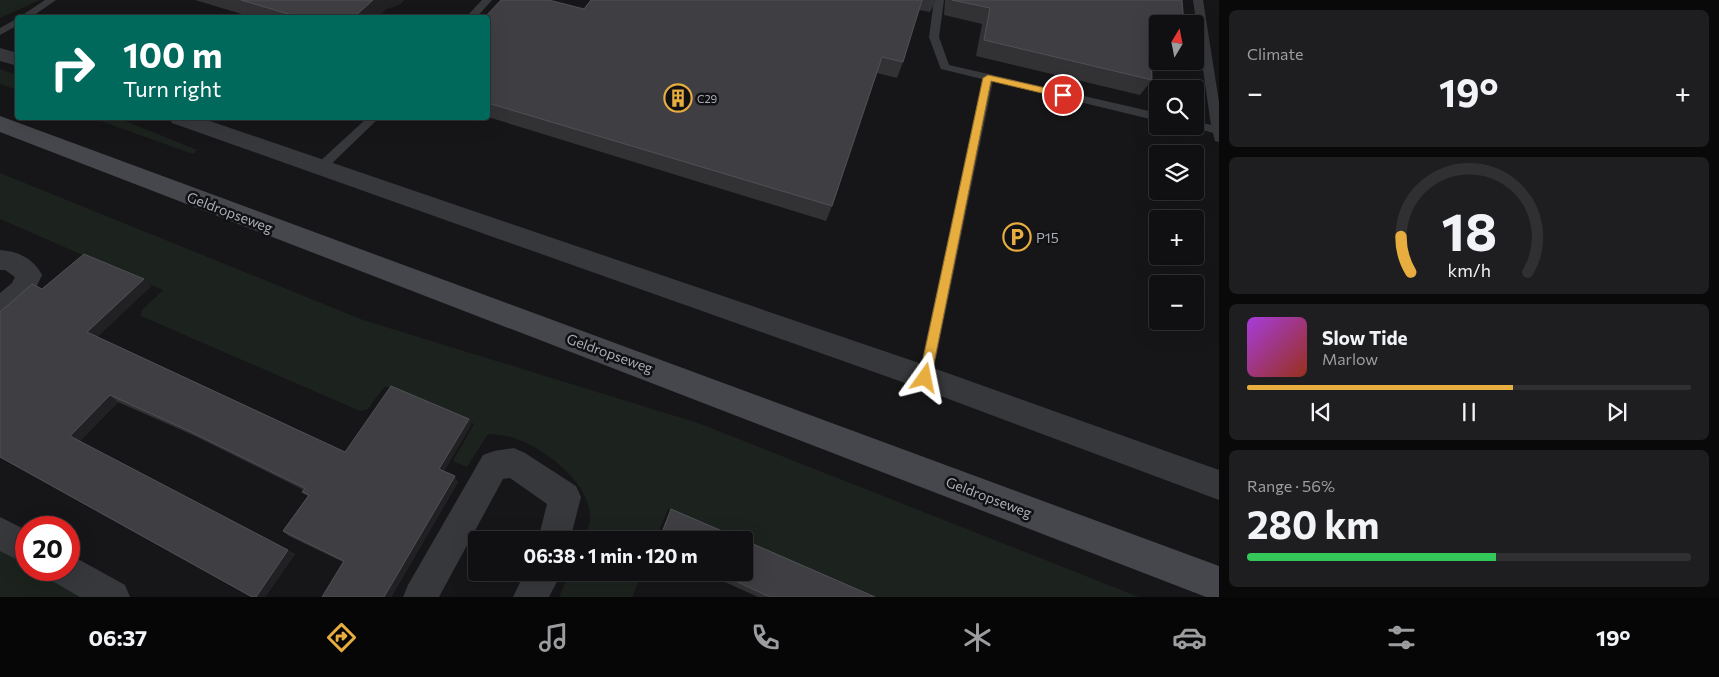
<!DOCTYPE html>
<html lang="en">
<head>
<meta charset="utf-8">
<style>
	:root { --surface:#101012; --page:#1e1e20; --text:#f1f3f6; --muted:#9c9d9f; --line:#303032; --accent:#e7ad3f }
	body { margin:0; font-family:Commissioner,sans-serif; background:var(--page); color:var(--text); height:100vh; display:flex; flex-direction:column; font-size:19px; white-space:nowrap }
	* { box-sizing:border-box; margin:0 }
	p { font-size:16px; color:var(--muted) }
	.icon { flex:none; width:28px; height:28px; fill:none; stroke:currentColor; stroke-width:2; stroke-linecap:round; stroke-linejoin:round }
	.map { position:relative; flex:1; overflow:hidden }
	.drawer { display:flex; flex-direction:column; gap:10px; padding:10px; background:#09090a; width:500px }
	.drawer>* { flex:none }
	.hud { position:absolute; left:15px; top:15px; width:475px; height:105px; border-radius:5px; box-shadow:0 5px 20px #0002,0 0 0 1px var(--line); background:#00695c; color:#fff; overflow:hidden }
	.needle { width:32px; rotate:10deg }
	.fabs { position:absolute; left:1149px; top:15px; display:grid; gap:10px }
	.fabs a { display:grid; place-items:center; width:55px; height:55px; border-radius:5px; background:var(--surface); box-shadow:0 5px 20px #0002,0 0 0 1px var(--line); font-size:25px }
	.speed { position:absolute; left:15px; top:516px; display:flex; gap:10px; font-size:25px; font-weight:700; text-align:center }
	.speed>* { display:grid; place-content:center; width:65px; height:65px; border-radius:50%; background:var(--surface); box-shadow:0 5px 20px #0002,0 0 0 1px var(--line); line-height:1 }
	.speed .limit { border:8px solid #d22; background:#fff; color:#111 }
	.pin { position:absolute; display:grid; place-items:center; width:42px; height:42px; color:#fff; margin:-21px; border:2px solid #fff; border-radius:50%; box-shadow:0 1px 5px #0007 }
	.me { position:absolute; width:55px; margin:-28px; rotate:12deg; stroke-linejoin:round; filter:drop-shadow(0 0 4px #0008) }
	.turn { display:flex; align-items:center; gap:18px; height:105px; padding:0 25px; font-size:22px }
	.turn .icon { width:65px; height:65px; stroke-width:2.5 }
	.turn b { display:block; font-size:35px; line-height:42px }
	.big { font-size:38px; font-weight:700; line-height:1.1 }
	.drawer .tile { flex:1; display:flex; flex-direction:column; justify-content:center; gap:8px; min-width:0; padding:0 18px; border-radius:8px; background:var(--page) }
	.drawer .dial { align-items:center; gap:0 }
	.dial svg { height:130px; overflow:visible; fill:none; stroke:var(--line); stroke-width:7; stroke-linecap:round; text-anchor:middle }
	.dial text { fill:var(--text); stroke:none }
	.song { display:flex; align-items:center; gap:15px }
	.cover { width:60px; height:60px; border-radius:8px; background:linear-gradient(135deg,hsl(280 70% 55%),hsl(10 70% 35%)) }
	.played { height:5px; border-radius:2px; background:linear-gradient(90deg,var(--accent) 60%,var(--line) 60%) }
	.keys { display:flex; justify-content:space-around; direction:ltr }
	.heat { display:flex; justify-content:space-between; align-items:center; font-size:28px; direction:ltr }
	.charge { height:8px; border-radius:4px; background:linear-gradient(90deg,#34c759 56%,var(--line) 0) }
	.trip { position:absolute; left:468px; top:531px; width:285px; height:50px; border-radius:5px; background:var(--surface); box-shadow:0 5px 20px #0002,0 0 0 1px var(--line); font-weight:700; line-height:50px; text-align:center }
	.menu { display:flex; height:80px; justify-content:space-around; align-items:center; background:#060607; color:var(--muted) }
	.menu .icon { width:35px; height:35px }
	.menu .on { color:var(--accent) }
	.menu b { font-size:22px; color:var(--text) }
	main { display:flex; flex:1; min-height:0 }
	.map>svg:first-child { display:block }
</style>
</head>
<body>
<main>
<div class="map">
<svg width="1219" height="597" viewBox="0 0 1219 597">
	<rect width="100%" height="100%" fill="#161618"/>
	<g fill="#1c221d">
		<path d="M0 0H40L0 18Z"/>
		<path d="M0 69 17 75V90L0 84Z"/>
		<path d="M92 118H118L197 150 193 154Z"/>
		<path d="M0 173 363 320 698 423 1139 597H874L668 509 655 540H583C587 532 591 523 590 514 587 480 542 446 511 437 504 435 496 435 488 434L467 467 453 461 474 424 385 386 368 409 360 411 141 316 142 310 163 290 0 219Z"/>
		<path d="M0 548 26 564V570H36L81 597H0Z"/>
		<path d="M570 572H642V573L632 597H559Z"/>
	</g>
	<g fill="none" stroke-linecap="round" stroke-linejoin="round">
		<g fill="#37383c" fill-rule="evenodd">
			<path d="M45 0H56L30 18H18Z"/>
			<path d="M482 0H492L476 18H465Z"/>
			<path d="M934 0H944L939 37 949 65 1158 113V121L993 81 932 378 930 383 925 385 920 383 918 378 982 79 941 69 940 67 929 37Z"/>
			<path d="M1193 0H1203L1219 102V142L1215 141 1213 133 1190 126H1195V121L1211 125Z"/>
			<path d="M18 18V25L0 35V28Z"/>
			<path d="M367 118H379L325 170H317L315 167 317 164Z"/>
		</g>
		<g fill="#37383c" fill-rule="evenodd">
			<path d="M0 48 18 53V66L0 61Z"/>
			<path d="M169 118H201L925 365 1219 470V500L922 389 172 123Z"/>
			<path d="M0 250C18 251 34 259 42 275 33 295 22 313 0 320V293L12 283 15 277 5 270H0Z"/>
			<path d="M514 448 525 453 576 486 581 497 570 540H538L547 504 510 478 503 479 439 597H403L408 585 483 455 494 451Z"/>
			<path d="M0 517 26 530V564L0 551Z"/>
			<path d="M69 554 125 585 130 597H80L54 582 49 570H69Z"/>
			<path d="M525 572H562L549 597H513Z"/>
		</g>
		<path fill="#45474c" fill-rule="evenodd" d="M0 116 1219 566V597H1206L0 132Z"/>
	</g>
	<g fill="#323235">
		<path d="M195 0H404L400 4 386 9 376 18H255Z"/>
		<path d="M591 0H936L930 12 919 10 903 62 897 78 877 73 832 206 826 221 488 117V18L584 9Z"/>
		<path d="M945 0H1182L1158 24V61H1179L1174 68 1151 63 1152 80 1140 95 976 56 982 24 944 15Z"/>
		<path d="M151 286 97 337 345 452 469 419 471 425 444 471 458 482 391 597H322L343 562 289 536 283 531 308 496 302 492 304 490 195 436 118 402 79 442 295 554 265 597H252L0 457 42 289Z"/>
		<path d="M703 572H744L875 597H758Z"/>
	</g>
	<g fill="#212123">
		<path d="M373 0H404L400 4 386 9 376 18H353Z"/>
		<path d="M144 279 151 286 95 339 87 332Z"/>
		<path d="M110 395 118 402 79 442 70 436Z"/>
		<path d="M469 419 471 425 442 475 439 469Z"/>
		<path d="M455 476 458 482 391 597H384Z"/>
		<path d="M288 550 295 554 265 597H256Z"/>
	</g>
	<g fill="#3f3f43" stroke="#4f5155">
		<path d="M241 0H373L353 18H302Z"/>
		<path d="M501 0H549L584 9 591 0H922L903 62 882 57 832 206 488 103V18H484Z"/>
		<path d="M952 0H1182L1184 24H1158V46L1151 44 1152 80 984 40 990 8Z"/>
		<path d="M84 254 144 279 87 332 345 452 391 386 469 419 439 469 455 476 384 597H322L344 561 283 531 309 495 302 492 305 488 187 430 110 395 70 436 288 550 256 597H252L0 457V312L32 284 42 289Z"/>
		<path d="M671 509 743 540H659Z"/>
		<path d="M744 540 875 597H770L716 572H744Z"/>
	</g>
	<path fill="#e7ad3f" stroke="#967029" d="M988 75 1063 92 1068 95 1063 98 991 81 931 378 929 382 925 383 921 382 919 378 983 78Z"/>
	<defs>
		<g id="building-ring" transform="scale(1.4375)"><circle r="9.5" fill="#111113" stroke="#e7ad3f" stroke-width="1.5"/><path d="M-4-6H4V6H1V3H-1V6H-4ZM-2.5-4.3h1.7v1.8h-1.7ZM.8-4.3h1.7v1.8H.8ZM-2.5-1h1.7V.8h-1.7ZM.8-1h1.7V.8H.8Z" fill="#e7ad3f"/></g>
		<g id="parking-ring" transform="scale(1.4375)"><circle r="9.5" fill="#111113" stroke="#e7ad3f" stroke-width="1.5"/><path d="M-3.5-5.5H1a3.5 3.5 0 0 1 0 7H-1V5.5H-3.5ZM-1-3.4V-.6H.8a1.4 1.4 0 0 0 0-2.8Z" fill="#e7ad3f"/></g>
	</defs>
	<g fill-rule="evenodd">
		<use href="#building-ring" x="678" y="98"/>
		<use href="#parking-ring" x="1017" y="237"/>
	</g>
	<g text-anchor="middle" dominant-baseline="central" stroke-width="5" stroke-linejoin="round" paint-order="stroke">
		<g font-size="11" fill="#a9adb7" stroke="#111113" text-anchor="start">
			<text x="697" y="98">C29</text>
		</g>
		<g font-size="14" fill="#a9adb7" stroke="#111113">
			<text transform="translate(230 212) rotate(21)">Geldropseweg</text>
			<text transform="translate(610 353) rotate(20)">Geldropseweg</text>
			<text transform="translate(989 497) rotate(21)">Geldropseweg</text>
		</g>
		<g font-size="14" fill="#a9adb7" stroke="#111113" text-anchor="start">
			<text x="1036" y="237">P15</text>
		</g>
	</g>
</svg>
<div class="fabs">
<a><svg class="needle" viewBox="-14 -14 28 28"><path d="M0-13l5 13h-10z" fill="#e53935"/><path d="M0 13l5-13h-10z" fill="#9c9d9f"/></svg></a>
<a><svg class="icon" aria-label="search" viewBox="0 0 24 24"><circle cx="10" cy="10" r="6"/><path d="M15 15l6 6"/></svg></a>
<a><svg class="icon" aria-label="layers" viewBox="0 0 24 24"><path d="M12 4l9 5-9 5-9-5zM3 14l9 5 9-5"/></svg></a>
<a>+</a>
<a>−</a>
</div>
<div class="speed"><div class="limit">20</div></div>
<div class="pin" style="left:1063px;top:95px;background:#d93025"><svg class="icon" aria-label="arrive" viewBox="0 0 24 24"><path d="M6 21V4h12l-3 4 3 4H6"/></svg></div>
<svg class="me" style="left:925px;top:378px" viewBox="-20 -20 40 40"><path d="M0-17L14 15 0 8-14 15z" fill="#e7ad3f" stroke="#fff" stroke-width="4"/></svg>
<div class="trip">06:38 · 1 min · 120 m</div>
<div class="hud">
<div class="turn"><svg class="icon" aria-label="right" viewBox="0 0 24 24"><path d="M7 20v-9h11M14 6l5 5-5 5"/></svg><div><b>100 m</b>Turn right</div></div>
</div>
</div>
<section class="drawer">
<div class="tile"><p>Climate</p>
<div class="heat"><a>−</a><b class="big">19°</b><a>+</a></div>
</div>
<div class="tile dial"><svg viewBox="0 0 100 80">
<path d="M14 69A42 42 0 1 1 86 69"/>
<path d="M14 69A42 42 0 0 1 8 47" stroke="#e7ad3f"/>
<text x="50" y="56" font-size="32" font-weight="700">18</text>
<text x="50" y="72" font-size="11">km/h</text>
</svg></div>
<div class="tile">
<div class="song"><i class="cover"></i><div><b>Slow Tide</b><p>Marlow</p></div></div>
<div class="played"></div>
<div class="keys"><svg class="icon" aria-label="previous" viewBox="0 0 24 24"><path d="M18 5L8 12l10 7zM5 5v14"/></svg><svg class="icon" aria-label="pause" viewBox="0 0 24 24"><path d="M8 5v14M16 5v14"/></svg><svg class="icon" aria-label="next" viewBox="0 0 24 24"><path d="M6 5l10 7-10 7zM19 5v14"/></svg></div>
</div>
<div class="tile"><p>Range · 56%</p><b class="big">280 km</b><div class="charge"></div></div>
</section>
</main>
<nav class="menu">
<b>06:37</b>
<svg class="icon on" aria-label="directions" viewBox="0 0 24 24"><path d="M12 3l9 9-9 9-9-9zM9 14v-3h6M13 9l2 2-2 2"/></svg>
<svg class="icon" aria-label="music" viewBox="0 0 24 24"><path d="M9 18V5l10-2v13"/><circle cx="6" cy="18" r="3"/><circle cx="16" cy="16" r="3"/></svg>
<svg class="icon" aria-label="phone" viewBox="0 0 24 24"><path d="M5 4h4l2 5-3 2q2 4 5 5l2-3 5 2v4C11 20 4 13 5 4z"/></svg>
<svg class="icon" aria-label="climate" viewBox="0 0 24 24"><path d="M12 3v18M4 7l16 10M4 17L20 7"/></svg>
<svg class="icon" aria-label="car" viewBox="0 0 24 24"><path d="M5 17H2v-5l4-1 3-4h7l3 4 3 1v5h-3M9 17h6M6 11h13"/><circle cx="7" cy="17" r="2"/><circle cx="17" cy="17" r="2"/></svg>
<svg class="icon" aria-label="filters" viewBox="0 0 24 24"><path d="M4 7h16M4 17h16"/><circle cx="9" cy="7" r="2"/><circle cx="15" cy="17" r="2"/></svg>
<b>19°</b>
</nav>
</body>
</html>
